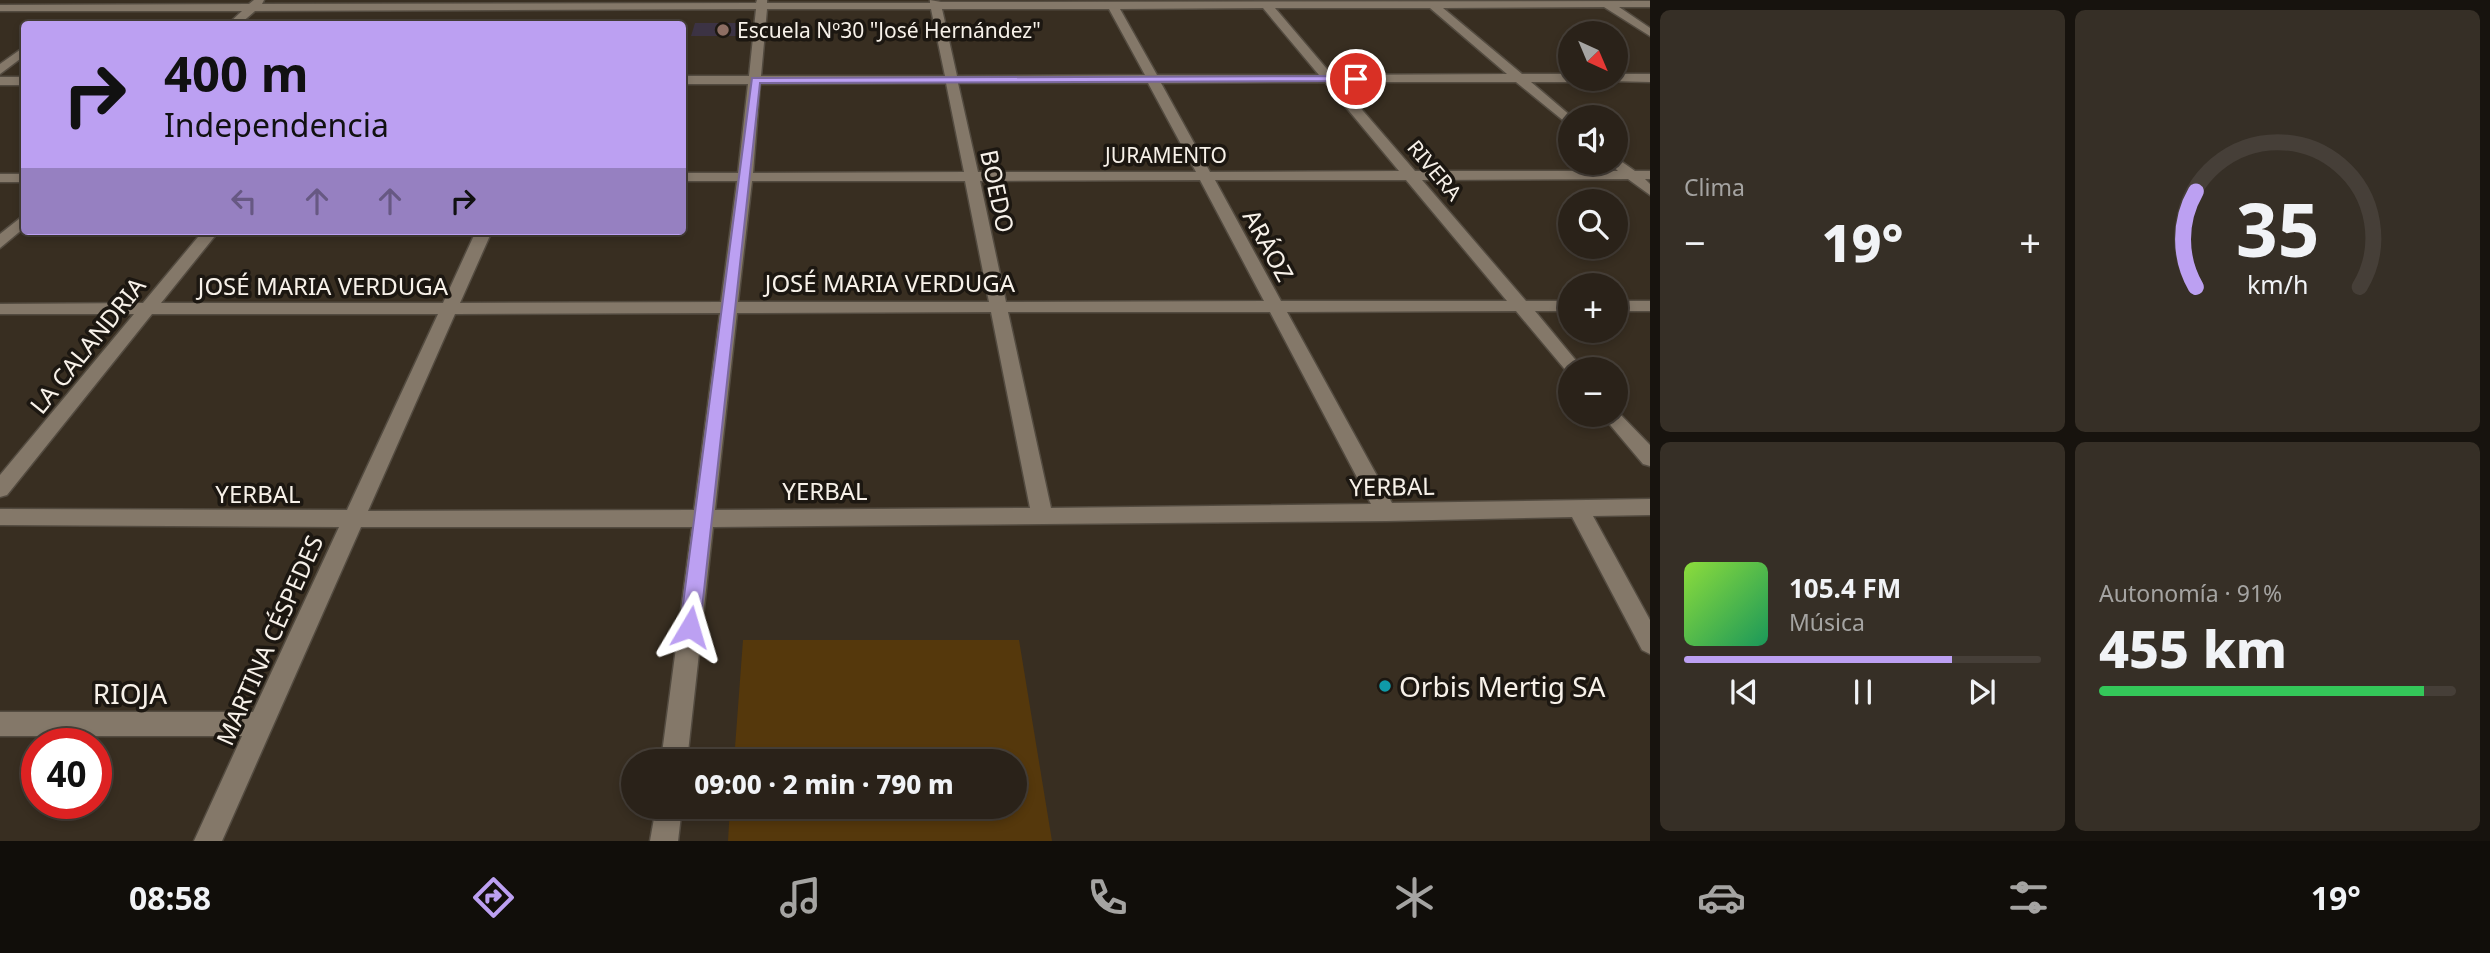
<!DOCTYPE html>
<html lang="es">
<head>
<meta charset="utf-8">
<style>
	:root { --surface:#2a2219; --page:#362f26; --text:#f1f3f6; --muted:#a5a4a2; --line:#463f38; --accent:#bca0f2 }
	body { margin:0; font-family:"Noto Sans",sans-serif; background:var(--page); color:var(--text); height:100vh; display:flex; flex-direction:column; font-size:26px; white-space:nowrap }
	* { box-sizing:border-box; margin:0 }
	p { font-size:23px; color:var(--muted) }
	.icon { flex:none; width:38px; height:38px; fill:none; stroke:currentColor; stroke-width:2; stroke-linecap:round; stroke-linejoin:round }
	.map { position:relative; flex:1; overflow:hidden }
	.details { display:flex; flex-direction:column; gap:10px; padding:10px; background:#17130e; width:840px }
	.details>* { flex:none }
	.top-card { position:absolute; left:21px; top:21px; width:665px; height:214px; border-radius:7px; box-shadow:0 4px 10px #0003,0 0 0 2px var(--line); background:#bca0f2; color:#111; overflow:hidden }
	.needle { width:46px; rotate:136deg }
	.controls { position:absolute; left:1558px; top:21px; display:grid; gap:14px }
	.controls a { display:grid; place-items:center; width:70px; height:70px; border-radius:50%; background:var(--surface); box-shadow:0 4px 10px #0003,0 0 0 2px var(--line); font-size:35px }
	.speed { position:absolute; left:21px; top:728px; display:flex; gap:14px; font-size:35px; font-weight:700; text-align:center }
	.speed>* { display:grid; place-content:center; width:91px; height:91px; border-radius:50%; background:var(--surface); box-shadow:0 4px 10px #0003,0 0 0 2px var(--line); line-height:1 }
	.speed .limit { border:10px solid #d22; background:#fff; color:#111 }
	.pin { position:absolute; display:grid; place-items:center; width:60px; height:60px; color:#fff; margin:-30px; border:4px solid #fff; border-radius:50%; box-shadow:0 2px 7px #0007 }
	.me { position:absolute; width:77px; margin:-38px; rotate:7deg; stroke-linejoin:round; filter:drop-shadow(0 0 5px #0008) }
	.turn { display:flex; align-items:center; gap:24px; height:147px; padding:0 28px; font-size:32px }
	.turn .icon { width:91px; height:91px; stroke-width:2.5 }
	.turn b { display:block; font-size:49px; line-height:60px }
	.lanes { display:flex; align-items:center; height:66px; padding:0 28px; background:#0003; justify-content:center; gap:35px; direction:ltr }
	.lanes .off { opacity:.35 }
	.big { font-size:52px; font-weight:800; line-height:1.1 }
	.details .tile { flex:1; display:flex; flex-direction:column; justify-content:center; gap:10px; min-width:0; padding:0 24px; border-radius:10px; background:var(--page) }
	.details .dial { align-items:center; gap:0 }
	.dial svg { height:182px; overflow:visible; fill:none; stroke:var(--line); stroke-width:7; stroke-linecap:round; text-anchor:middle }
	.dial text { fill:var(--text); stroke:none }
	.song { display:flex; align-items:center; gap:21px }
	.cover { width:84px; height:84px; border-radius:10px; background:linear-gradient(135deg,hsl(90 70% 55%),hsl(150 70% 35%)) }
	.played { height:7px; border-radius:4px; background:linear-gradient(90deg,var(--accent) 75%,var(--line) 75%) }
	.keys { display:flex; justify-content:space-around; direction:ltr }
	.heat { display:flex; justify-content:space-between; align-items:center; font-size:38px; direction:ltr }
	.charge { height:10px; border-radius:5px; background:linear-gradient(90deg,#34c759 91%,var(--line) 0) }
	.details .tiles { flex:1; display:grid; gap:10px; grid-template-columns:repeat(2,1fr) }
	.trip { position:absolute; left:621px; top:749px; width:406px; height:70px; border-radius:35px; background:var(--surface); box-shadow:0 4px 10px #0003,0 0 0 2px var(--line); font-weight:800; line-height:70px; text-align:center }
	.tabs { display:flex; height:112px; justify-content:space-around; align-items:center; background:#110e0a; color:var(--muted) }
	.tabs .icon { width:49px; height:49px }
	.tabs .current { color:var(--accent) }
	.tabs b { font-size:32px; color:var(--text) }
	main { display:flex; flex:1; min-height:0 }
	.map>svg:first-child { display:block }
</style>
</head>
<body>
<main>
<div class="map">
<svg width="1650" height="841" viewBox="0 0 1650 841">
	<rect width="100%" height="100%" fill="#382e21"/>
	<path fill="#3c3344" d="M695 23H754L752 36H691Z"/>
	<path fill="#55380c" d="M743 640H1019L1052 841H728L730 807H1015V761H734Z"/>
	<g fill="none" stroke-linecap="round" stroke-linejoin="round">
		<g stroke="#534b40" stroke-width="3">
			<g id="minor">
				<path d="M254 0H264L262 4 756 3 757 0H767V3H930V0L941 2 1650 1V7H1619L1650 28V36L1604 7 1443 8 1522 74H1570V79H1576L1570 82H1531L1572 117H1570V126L1516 82H1338L1415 171H1618L1609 163H1615V157L1635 171H1650V179H1645L1650 184V195L1628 179 1422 180 1526 301H1570V311H1535L1583 369H1570L1568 373 1516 311 1287 312 1392 503 1650 499V515L1593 516 1650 620V654L1642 650 1572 517 1387 521 713 527 687 761H661L692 527H361L222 841H194L242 736H0V712H253L339 527 0 525V509L347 510 438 314H152L7 495 0 497V475L134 314H0V304L143 303 203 231H219L161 303H443L476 231H492L460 303 721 302 737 181H682V173H738L748 84H682V76H749L756 9 255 11 240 24H228L242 11H0V5L249 4ZM1263 8 1319 75H1157L1120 9ZM1275 8H1430L1507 74 1332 75ZM767 9H931L945 76H761ZM942 9H1109L1145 75 957 76ZM1325 82 1399 171 1210 172 1161 83ZM946 83 964 172 753 173 760 84ZM958 83H1148L1196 172H978ZM1200 180 1264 301 1006 302 980 181ZM1215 180H1406L1507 301H1281ZM752 181H965L989 302H738ZM991 312 1030 508 715 510 737 313ZM1008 312H1270L1371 504 1051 508ZM720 313 694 510 368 511 455 314Z"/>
				<path d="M24 47V56L0 74V64Z"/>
				<path d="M1615 74H1650V82L1611 81 1615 79Z"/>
				<rect x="0" y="77" width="24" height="8"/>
				<rect x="0" y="174" width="24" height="8"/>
				<path d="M24 215V228L0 248V234Z"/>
				<rect x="1615" y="301" width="35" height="10"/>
				<path d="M1615 409 1650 445V466L1643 464 1606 420 1604 415H1615Z"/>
				<path d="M656 807H682L678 841H650Z"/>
			</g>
		</g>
		<use href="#minor" fill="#847869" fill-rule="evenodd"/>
	</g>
	<path fill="#bca0f2" stroke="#7a689d" stroke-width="2" d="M1356 76 1360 77V81L760 83 700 627 697 633 690 636 683 633 680 627 752 78Z"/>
	<circle fill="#8d6e63" stroke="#1c1711" stroke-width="2.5" cx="723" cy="30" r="7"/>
	<circle fill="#0f9aa8" stroke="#1c1711" stroke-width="2.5" cx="1385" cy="686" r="7"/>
	<g text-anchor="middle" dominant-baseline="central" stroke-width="7" stroke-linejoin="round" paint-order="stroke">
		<g font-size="21" fill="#f7f1e9" stroke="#1c1711" text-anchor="start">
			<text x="737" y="30">Escuela Nº30 "José Hernández"</text>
		</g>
		<g font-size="21" fill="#f7f1e9" stroke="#1c1711">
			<text x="1166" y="155">JURAMENTO</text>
			<text transform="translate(1435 170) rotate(50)">RIVERA</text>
		</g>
		<g font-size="24" fill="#f7f1e9" stroke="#1c1711">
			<text transform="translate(998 191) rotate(78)">BOEDO</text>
			<text transform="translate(1269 245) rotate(61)">ARÁOZ</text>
			<text x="890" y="282">JOSÉ MARIA VERDUGA</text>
			<text x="323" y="285">JOSÉ MARIA VERDUGA</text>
			<text transform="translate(87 345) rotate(-51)">LA CALANDRIA</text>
			<text transform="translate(1392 486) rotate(-1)">YERBAL</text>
			<text x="825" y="490">YERBAL</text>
			<text x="258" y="493">YERBAL</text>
			<text transform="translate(269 640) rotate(-66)">MARTINA CÉSPEDES</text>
		</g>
		<g font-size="28" fill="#f7f1e9" stroke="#1c1711" text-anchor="start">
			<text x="1399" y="686">Orbis Mertig SA</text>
		</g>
		<g font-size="28" fill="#f7f1e9" stroke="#1c1711">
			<text x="130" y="693">RIOJA</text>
		</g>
	</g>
</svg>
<div class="controls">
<a><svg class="needle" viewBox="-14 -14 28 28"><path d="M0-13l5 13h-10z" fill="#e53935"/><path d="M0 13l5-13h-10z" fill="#a5a4a2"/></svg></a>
<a><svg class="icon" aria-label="sound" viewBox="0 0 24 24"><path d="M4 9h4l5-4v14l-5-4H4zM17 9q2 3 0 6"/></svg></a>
<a><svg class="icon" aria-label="search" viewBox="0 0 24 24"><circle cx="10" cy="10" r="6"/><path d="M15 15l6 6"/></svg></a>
<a>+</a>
<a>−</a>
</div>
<div class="speed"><div class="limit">40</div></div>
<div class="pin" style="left:1356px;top:79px;background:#d93025"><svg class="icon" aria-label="arrive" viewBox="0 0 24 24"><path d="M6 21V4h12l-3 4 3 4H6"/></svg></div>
<svg class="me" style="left:690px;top:627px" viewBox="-20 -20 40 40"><path d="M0-17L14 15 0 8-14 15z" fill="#bca0f2" stroke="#fff" stroke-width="4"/></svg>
<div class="trip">09:00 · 2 min · 790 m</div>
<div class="top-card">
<div class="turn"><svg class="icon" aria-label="right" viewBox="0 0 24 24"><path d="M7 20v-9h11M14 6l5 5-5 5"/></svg><div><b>400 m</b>Independencia</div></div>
<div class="lanes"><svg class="icon off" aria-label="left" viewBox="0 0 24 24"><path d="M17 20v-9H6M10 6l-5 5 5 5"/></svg><svg class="icon off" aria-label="ahead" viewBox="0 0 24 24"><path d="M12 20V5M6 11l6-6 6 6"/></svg><svg class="icon off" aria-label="ahead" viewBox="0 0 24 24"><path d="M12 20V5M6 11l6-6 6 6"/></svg><svg class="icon" aria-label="right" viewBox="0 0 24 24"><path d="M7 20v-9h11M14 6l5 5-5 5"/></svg></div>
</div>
</div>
<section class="details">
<div class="tiles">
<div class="tile"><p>Clima</p>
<div class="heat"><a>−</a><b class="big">19°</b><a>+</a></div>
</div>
<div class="tile dial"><svg viewBox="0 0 100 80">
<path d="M14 69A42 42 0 1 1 86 69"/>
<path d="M14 69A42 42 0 0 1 14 27" stroke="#bca0f2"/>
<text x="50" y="56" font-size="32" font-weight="700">35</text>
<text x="50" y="72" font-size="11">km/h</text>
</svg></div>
<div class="tile">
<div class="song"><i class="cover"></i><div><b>105.4 FM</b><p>Música</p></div></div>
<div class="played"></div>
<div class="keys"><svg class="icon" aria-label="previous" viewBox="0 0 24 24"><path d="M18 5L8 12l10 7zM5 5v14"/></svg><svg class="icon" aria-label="pause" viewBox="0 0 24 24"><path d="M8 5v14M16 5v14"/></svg><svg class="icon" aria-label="next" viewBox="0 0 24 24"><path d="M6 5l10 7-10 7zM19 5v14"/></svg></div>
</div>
<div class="tile"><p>Autonomía · 91%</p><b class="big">455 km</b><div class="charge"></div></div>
</div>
</section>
</main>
<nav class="tabs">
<b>08:58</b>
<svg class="icon current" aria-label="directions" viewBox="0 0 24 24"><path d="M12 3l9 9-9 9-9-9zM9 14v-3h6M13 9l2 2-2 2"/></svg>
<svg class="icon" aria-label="music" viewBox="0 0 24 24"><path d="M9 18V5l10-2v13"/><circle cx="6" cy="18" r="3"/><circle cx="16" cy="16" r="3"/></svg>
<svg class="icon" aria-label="phone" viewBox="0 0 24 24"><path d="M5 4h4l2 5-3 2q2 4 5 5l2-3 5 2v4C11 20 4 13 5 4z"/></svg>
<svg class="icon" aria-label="climate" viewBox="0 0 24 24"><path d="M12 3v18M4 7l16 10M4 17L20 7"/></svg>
<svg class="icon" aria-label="car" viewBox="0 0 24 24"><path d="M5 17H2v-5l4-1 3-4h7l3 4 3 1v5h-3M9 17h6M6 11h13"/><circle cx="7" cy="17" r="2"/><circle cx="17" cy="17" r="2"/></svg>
<svg class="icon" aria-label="filters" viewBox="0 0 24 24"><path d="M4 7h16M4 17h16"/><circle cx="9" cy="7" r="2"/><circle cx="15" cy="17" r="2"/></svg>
<b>19°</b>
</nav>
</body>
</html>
